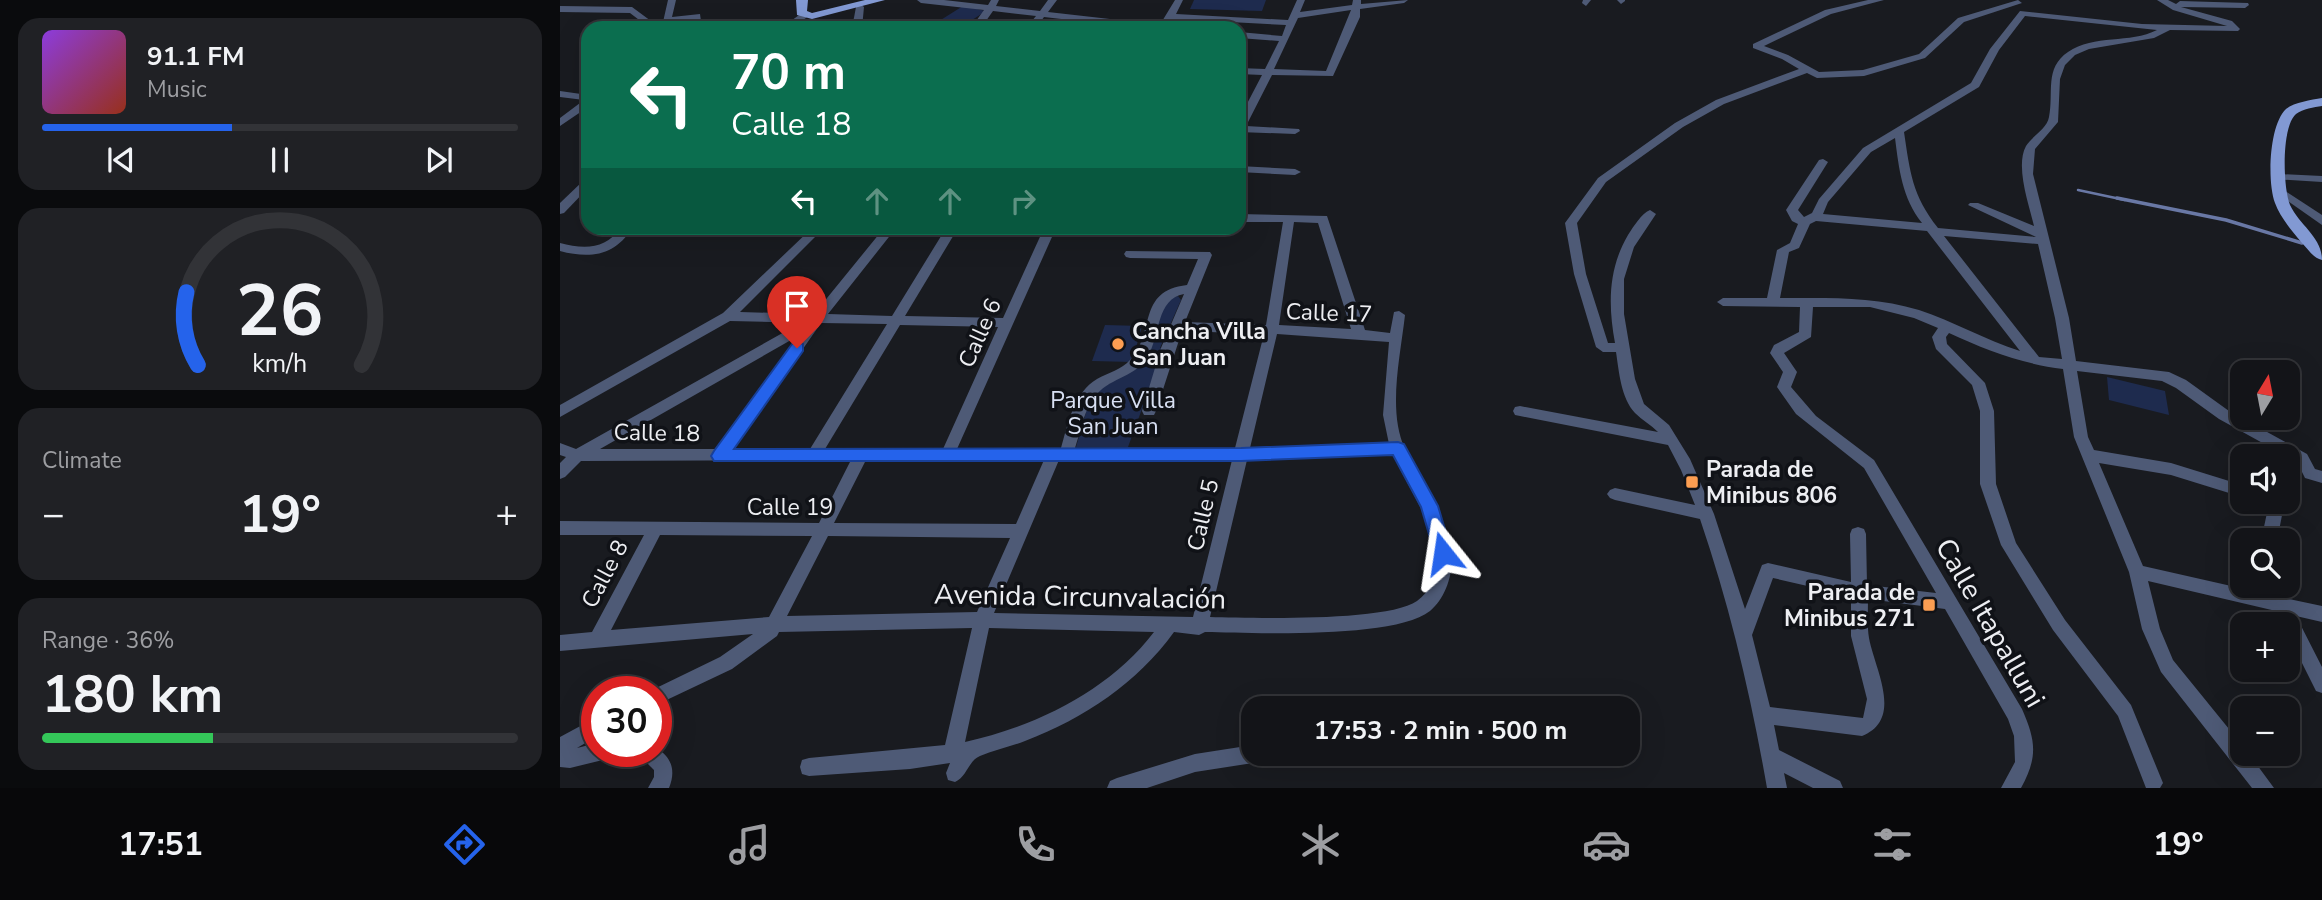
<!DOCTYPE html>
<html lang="en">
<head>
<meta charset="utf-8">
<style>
	:root { --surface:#131418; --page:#202125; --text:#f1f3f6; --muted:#9d9ea2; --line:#323337; --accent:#2563eb }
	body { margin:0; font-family:"Nunito Sans",sans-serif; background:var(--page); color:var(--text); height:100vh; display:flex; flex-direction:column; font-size:26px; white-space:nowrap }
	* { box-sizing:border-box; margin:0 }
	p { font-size:23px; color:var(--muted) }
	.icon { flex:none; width:38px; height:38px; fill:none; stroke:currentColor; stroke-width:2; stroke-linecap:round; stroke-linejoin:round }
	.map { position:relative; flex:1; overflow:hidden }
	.side { display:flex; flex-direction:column; gap:18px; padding:18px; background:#0a0b0d; width:560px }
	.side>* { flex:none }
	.banner { position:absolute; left:21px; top:21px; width:665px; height:214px; border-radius:21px; box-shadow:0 7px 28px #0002,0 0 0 2px var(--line); background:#0b6e4f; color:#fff; overflow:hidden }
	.needle { width:46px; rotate:10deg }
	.buttons { position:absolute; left:1670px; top:360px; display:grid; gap:14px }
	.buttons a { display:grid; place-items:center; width:70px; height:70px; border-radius:14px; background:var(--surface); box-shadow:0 7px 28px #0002,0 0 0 2px var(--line); font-size:35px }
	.speed { position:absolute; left:21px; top:676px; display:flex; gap:14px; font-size:35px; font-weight:700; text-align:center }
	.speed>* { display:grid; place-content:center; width:91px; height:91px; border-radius:50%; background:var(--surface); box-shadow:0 7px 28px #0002,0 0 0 2px var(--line); line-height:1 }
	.speed .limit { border:10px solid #d22; background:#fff; color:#111 }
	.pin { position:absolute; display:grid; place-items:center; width:60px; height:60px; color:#fff; margin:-72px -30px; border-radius:50% 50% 50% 0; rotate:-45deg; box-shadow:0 0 7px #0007 }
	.pin .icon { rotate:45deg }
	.me { position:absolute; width:77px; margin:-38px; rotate:345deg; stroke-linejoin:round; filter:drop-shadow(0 0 5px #0008) }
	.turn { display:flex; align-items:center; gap:24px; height:147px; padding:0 35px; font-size:32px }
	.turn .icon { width:91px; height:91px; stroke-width:2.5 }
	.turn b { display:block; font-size:49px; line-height:60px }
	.lanes { display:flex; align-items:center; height:66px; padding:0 35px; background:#0003; justify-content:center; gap:35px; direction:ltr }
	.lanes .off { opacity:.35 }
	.big { font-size:52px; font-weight:700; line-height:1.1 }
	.side .tile { flex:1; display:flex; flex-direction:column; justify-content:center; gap:10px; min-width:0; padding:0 24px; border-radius:21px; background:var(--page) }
	.side .dial { align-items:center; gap:0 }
	.dial svg { height:182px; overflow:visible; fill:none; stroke:var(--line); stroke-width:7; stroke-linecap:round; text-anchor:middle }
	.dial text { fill:var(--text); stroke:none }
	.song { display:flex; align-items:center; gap:21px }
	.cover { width:84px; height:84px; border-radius:10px; background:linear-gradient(135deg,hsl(270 70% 55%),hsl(10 70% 35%)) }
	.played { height:7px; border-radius:4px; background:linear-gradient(90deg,var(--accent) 40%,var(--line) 40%) }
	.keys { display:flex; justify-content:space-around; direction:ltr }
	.heat { display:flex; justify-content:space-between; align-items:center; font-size:38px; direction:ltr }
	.charge { height:10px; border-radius:5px; background:linear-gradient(90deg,#34c759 36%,var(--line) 0) }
	.trip { position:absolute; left:681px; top:696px; width:399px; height:70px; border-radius:21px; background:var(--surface); box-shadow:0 7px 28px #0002,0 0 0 2px var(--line); font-weight:700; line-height:70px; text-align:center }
	.tab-bar { display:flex; height:112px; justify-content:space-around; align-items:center; background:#08080a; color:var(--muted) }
	.tab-bar .icon { width:49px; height:49px }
	.tab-bar .active { color:var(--accent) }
	.tab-bar b { font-size:32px; color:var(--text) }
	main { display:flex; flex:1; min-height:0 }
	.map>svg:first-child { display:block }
</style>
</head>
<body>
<main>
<section class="side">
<div class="tile">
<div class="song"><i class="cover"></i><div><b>91.1 FM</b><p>Music</p></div></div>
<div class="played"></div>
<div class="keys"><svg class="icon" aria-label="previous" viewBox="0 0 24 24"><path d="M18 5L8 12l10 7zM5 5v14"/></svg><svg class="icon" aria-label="pause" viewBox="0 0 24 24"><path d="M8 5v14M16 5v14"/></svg><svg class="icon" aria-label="next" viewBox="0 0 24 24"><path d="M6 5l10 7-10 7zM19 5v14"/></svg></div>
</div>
<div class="tile dial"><svg viewBox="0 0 100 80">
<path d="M14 69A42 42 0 1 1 86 69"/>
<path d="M14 69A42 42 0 0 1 9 37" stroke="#2563eb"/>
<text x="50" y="56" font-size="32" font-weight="700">26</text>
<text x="50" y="72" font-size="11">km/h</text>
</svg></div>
<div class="tile"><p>Climate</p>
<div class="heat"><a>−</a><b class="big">19°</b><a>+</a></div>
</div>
<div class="tile"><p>Range · 36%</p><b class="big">180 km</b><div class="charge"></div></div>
</section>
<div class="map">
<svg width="1762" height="788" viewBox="0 0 1762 788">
	<rect width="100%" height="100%" fill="#191b20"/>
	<g fill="#1e2b4e">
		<path d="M634 0H706L702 11 630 9Z"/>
		<path d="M403 6 426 11 412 20 401 19 393 28H368Z"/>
		<path d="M618 296 621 300 600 348 604 349 568 447H516L531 395 574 368 608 299Z"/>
		<path d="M545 325 582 326 572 362 532 361Z"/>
		<path d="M1547 377 1605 391 1609 415 1549 400Z"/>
	</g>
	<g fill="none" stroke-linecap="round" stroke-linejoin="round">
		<path stroke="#6978a5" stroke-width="2.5" d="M1518 190 1565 200"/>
		<path stroke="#6978a5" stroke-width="3.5" d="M1557 198 1666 220 1742 243"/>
		<g fill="#4e5a76" fill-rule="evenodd">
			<path d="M108 0H116L112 17 140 14 142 28H132V19L103 22Z"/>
			<path d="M357 0H384L428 5 431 0H439L436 6 480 11 488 0H497L488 12 603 25 608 28H579L484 17 476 28H466L476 16 433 11 421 28H411L424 10 361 3Z"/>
			<path d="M615 0H623L616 14 728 20 737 0H745L740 12 792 5 793 0H801V4L848 0 844 3 800 9V17L773 76 712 75 686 126 739 129 740 131 735 134 679 132V119L702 75 679 74V68L705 69 719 41 679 38V32L722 36 726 25 613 19 609 25H603L601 23ZM791 10 766 71 714 69 738 18Z"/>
			<path d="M1023 0H1031L1026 6 1022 3Z"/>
			<path d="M1057 0H1065V1L1061 4Z"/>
			<path d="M1308 0H1324L1271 14 1204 46 1228 55 1259 72 1303 70 1359 54 1398 18 1458 0 1462 3 1404 22 1365 58 1304 76 1257 78 1247 73 1164 104 1123 127 1046 182 1017 223 1026 274 1048 343H1055C1048 305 1048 269 1068 235 1074 226 1081 214 1090 210L1096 214 1074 247 1064 279V314L1075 379 1084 404 1109 425 1130 459 1154 514 1185 609 1202 565 1208 563 1291 582 1290 534 1292 529 1298 527 1304 529 1306 534 1307 585 1376 593 1304 468 1236 414 1217 387 1223 372 1210 353 1214 345 1239 332 1240 307 1163 306 1157 302 1163 298H1207L1217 250 1230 243 1238 224 1232 221 1226 210 1259 160 1263 159 1268 162 1238 210 1244 217 1252 213 1259 199 1303 148 1411 83 1430 49 1460 11 1582 24 1667 26 1613 10 1597 0H1608L1616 4 1620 1 1688 3 1689 5 1685 8 1621 7 1672 21 1680 29 1678 31 1610 30 1594 38 1529 49 1515 55 1505 65 1500 79 1498 122 1475 149 1473 174 1509 318 1516 361 1609 372 1626 380 1669 411 1747 454 1755 469 1762 471V483L1745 478 1737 462 1659 419 1616 388 1602 381 1517 371 1528 437 1534 450 1611 463 1682 485V497L1611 475 1539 463 1583 566 1711 595 1709 586H1725L1729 599 1762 606V622L1736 616 1762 667V693L1756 691 1727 633V625H1723L1716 611 1588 581 1600 629 1613 660 1682 745V754H1689L1714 788H1692L1601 672 1582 629 1569 572 1514 437 1503 369C1462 364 1426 350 1389 333L1386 337 1387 344 1425 383 1434 411 1436 484 1456 543 1505 620 1571 705 1603 783 1600 788H1586L1558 716 1493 630 1441 545 1420 484V411L1412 385 1376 349 1372 337 1378 328 1354 318 1310 307H1253L1251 337 1224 353 1237 372 1231 387 1256 416 1314 460 1462 709C1476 741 1478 757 1461 788H1441L1455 762 1454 736 1448 719 1385 609 1308 599C1308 612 1307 626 1309 638 1315 670 1344 719 1302 736L1214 725 1219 750 1280 781 1283 788H1253L1224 773 1227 788H1207C1191 696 1170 607 1140 519L1055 500 1050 498 1047 494 1050 490 1055 488 1135 505 1121 470 1108 445 960 416 955 415 953 411 955 407 960 406 1098 432C1091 425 1082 420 1075 413 1061 398 1059 372 1056 352H1043L1036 347 1014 274 1005 223 1038 178 1115 123 1156 100 1239 69 1222 59 1193 48V44L1265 10ZM1465 16 1597 30C1570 44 1534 34 1508 52 1484 68 1494 93 1489 117 1487 129 1472 136 1466 146 1455 166 1469 205 1474 226L1418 203H1410L1408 205 1476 237 1378 228C1352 195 1350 172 1344 132L1419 87 1439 50ZM1335 138C1339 169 1342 198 1362 223L1263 214 1268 202 1311 152ZM1256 221 1367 231 1460 351C1425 340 1393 321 1359 310 1313 296 1267 298 1220 298L1229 252 1239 248 1250 224ZM1384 236 1478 244 1495 318 1502 359 1479 357ZM1213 578 1291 596V636L1307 699 1303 718 1210 707 1192 635Z"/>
			<path d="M300 4 304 7 302 28H292L296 7Z"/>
			<path d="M0 6 72 7 95 24 87 26 70 13 0 12Z"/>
			<path d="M242 13 250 15 232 28H221Z"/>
			<path d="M0 91 28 95V107L0 126V118L24 100 0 97Z"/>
			<path d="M679 166 735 169 741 172 735 175 679 172Z"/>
			<path d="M1718 174 1762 176V182L1714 179V175Z"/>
			<path d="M28 179V188L4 213 0 214V203L24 180Z"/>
			<path d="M1719 187 1762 215V225L1715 192 1713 190Z"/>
			<path d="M679 214 767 216 805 330 830 333 834 312 839 311 845 315C841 350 832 391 838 426 846 472 885 506 891 553 894 572 886 598 870 611 835 639 694 633 645 632L639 635 614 632C577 683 525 718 465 741 450 747 434 750 420 756 408 761 407 777 395 782L388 780 386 773 390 763 350 769 249 776 242 774 240 767 242 760 249 758 385 745 412 628 219 632 217 636 172 669 96 705V691H90L160 657 193 634 0 651V635L32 632 84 535H0V521L259 523 291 460 21 461 5 477 0 479V463L6 457 0 455V443L16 449 235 326 248 323 170 321 0 417V405L163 313 252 228H264L180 312 254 314 324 228H336L268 314 332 316 386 228H398L345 316 443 318 484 228H496L397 449 501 448C508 424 514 392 537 379 548 373 562 369 570 360 596 333 576 291 627 285L638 259 570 258 566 257 564 254 566 251 650 252 652 255 625 322 706 325 723 222H679ZM734 222 758 223 791 329 719 325ZM624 294 601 348 582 411 584 415H594L596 411 622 331 704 334 675 448H515C521 431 524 408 537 394 552 377 576 377 588 356 600 336 596 299 624 294ZM261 323 327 324 250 449H173ZM340 325 438 327 383 449H265ZM717 334 829 342 823 415 829 444 690 448ZM238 336 157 449H40ZM833 455C848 487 871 518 875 553 877 571 872 591 857 601 827 622 691 618 650 617L687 460ZM306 460H484L456 524 274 523ZM499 460H672L633 617 434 613ZM100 535 252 536 209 617 51 630ZM268 536 450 538 417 612 227 616ZM429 628 594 632C550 690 475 727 405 742Z"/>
			<path d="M60 228H72C55 256 30 259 0 251V243C23 249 46 250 60 228Z"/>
			<path d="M1701 502H1722L1724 505 1717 541H1701L1708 508Z"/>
			<path d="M37 717V736L17 748 37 743V751H53L51 758 10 768 0 767V737Z"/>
			<path d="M693 745V754H702L700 761 693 763 635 772 587 788H547L550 781 557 778 635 754Z"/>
			<path d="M96 748C112 757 116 771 109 788H88L94 777V770L87 763 74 758 72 751H96Z"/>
		</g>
		<g fill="#8299d3" fill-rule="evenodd">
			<path d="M236 0H248L247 11 252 13 305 0H325L252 19 237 15Z"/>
			<path d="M1762 98V106C1754 107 1743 109 1736 114 1721 127 1723 188 1730 205 1740 226 1762 237 1762 260 1753 258 1748 249 1742 243 1732 231 1720 217 1715 203 1707 182 1709 125 1726 109 1735 102 1751 100 1762 98Z"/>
		</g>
	</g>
	<path fill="#2563eb" stroke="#184099" stroke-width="2" d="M237 342 243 344V351L174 449 681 448 838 442 844 444 878 506 892 553 889 558H876L861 507 833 455 681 461H154L151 456 154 451 232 344Z"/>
	<g fill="#fc9e52" stroke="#101217" stroke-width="2.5">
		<circle cx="558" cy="344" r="7"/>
		<rect x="1125" y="475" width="14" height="14" rx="3.5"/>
		<rect x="1362" y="598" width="14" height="14" rx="3.5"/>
	</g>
	<g text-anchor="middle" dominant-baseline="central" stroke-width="7" stroke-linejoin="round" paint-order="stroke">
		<g font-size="23" fill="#edeef2" stroke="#101217">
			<text transform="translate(769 313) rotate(2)">Calle 17</text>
			<text transform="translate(420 333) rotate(-66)">Calle 6</text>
			<text transform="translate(97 433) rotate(1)">Calle 18</text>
			<text x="230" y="507">Calle 19</text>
			<text transform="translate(643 515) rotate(-77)">Calle 5</text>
			<text transform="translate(45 574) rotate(-62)">Calle 8</text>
		</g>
		<g font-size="23" font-weight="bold" fill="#edeef2" stroke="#101217" text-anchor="start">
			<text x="572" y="331">Cancha Villa<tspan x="572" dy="26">San Juan</tspan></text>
			<text x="1146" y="469">Parada de<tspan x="1146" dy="26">Minibus 806</tspan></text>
			<text x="1355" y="592" text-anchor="end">Parada de<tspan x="1355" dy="26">Minibus 271</tspan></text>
		</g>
		<g font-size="23" fill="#d8e0f3" stroke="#101217">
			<text x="553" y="400">Parque Villa<tspan x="553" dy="26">San Juan</tspan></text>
		</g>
		<g font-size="28" fill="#edeef2" stroke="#101217">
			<text transform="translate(520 597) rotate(1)">Avenida Circunvalación</text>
			<text transform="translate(1430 623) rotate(60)">Calle Itapalluni</text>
		</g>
	</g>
</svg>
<div class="buttons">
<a><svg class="needle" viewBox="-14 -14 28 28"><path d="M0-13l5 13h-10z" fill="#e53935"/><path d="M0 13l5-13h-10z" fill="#9d9ea2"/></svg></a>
<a><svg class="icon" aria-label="sound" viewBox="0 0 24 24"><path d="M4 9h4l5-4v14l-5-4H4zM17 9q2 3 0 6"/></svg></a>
<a><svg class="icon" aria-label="search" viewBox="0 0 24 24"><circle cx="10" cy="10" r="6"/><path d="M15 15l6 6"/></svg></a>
<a>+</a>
<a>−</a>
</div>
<div class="speed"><div class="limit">30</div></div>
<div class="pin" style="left:237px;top:348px;background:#d93025"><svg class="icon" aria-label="arrive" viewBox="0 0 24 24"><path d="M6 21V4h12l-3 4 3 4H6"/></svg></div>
<svg class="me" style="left:883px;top:553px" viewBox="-20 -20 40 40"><path d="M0-17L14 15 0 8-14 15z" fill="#2563eb" stroke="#fff" stroke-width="4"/></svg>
<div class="trip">17:53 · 2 min · 500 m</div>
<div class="banner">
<div class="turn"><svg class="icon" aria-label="left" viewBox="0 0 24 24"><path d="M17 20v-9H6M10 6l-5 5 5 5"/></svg><div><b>70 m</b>Calle 18</div></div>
<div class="lanes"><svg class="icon" aria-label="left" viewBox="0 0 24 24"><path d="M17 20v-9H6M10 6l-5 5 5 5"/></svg><svg class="icon off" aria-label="ahead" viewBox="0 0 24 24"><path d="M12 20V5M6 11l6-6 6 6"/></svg><svg class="icon off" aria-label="ahead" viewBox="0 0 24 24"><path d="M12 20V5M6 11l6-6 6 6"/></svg><svg class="icon off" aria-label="right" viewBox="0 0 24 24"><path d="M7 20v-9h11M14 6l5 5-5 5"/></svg></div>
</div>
</div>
</main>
<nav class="tab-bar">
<b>17:51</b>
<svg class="icon active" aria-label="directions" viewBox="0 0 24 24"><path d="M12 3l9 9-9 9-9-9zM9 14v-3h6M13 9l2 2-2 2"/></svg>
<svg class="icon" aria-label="music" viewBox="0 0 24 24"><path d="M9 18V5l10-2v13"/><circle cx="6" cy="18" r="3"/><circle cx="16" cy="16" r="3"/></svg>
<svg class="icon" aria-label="phone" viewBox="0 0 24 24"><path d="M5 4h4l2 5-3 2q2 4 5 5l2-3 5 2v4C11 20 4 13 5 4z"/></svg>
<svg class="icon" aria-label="climate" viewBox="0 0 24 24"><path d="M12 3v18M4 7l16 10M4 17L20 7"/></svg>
<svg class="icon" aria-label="car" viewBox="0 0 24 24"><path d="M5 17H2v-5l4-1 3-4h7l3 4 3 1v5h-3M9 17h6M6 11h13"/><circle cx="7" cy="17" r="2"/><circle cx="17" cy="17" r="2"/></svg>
<svg class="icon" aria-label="filters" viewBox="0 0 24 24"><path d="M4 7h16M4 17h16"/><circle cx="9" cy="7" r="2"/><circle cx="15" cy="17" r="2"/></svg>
<b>19°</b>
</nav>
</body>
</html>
